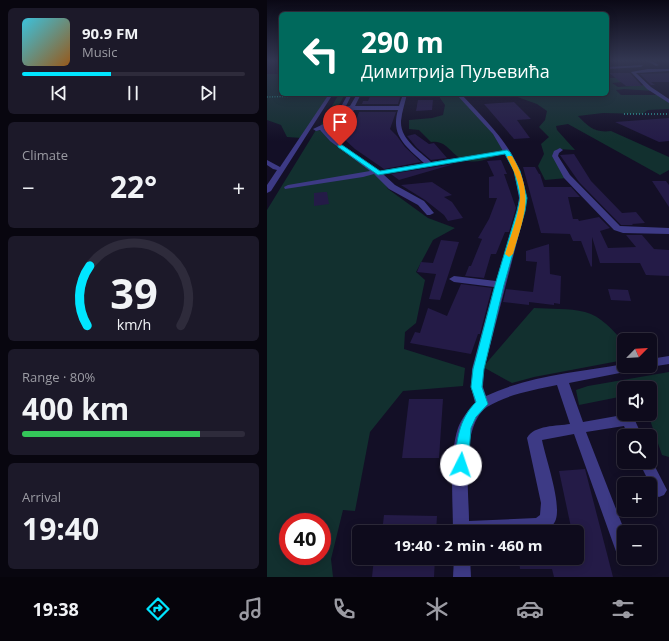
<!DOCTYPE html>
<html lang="en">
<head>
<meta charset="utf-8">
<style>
	:root { --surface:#0e0b1c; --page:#1c1929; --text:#f1f3f6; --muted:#9b9ba3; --line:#2e2b3b; --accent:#00e5ff }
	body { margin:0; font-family:"Open Sans",sans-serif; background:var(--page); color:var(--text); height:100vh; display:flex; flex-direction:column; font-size:15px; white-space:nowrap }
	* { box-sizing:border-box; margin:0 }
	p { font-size:13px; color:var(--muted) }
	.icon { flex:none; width:22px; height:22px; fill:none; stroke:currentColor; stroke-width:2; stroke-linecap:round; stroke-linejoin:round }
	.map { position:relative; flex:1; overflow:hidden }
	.side { display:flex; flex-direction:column; gap:8px; padding:8px; background:#08060f; width:267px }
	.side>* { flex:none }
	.banner { position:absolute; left:12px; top:12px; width:330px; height:84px; border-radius:6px; box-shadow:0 2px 10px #0003,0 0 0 1px var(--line); background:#00695c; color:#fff; overflow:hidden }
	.needle { width:26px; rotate:66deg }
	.buttons { position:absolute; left:350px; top:333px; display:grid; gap:8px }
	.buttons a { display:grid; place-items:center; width:40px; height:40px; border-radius:6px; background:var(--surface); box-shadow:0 2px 10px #0003,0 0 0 1px var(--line); font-size:20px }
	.speed { position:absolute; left:12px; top:513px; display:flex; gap:8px; font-size:20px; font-weight:700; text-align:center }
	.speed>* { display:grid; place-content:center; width:52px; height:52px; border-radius:50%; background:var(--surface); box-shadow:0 2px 10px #0003,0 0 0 1px var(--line); line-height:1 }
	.speed .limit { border:6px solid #d22; background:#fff; color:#111 }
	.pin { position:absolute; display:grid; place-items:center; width:34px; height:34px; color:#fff; margin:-41px -17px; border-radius:50% 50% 50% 0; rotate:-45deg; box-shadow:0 0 4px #0007 }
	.pin .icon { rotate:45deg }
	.me { position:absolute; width:44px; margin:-22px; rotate:4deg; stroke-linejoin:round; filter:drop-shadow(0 0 3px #0008) }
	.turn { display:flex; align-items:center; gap:14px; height:84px; padding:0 16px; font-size:18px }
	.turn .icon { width:52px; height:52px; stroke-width:2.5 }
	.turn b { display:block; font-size:28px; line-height:34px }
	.big { font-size:30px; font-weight:700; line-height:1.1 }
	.side .tile { flex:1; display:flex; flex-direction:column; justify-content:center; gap:6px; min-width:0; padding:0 14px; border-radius:6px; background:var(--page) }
	.side .dial { align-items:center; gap:0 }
	.dial svg { height:104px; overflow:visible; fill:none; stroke:var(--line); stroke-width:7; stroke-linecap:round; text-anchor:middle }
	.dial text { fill:var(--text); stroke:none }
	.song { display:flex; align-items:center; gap:12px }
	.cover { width:48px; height:48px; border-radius:6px; background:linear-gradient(135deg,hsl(190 70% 55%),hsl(30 70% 35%)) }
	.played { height:4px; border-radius:2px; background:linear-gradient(90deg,var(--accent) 40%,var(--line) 40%) }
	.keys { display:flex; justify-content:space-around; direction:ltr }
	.heat { display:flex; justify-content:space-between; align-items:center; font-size:22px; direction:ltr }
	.charge { height:6px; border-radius:3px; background:linear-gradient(90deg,#34c759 80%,var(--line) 0) }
	.trip { position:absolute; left:85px; top:525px; width:232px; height:40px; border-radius:6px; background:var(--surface); box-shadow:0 2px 10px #0003,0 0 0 1px var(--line); font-weight:700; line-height:40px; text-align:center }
	.tabs { display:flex; height:64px; justify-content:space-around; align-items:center; background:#06040b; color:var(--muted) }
	.tabs .icon { width:28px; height:28px }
	.tabs .current { color:var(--accent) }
	.tabs b { font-size:18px; color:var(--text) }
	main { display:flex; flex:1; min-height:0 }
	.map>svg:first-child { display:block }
</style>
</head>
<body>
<main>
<section class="side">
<div class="tile">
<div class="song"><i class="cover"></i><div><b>90.9 FM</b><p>Music</p></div></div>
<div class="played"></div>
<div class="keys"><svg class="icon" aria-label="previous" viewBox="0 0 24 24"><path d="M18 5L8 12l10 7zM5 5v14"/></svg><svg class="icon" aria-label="pause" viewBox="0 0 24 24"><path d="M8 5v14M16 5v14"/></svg><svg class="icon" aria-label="next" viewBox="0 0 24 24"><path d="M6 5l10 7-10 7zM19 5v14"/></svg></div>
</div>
<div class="tile"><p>Climate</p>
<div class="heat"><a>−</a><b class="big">22°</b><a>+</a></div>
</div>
<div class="tile dial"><svg viewBox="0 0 100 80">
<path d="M14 69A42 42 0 1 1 86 69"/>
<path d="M14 69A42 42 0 0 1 16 23" stroke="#00e5ff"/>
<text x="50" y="56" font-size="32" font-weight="700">39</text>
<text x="50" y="72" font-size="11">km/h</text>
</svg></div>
<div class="tile"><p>Range · 80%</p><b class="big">400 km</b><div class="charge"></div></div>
<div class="tile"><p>Arrival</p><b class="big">19:40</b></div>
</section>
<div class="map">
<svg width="402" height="577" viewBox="0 0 402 577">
	<rect width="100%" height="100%" fill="#130f26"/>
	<g fill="#12302f" fill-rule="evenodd">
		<path d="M0 74H14V94H64L35 138 20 137 14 125 0 120Z"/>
		<path d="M340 78H368L366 81 345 83 351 87 379 85 386 91 357 89 349 90 354 95H392L402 101V109L381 110 375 114 336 113 311 116C322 127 327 133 344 131L402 157V170L393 175 301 124 289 126 290 130 308 150 290 149 288 154 300 178 278 180 271 166 277 154 274 144 282 137 272 127 278 120 280 111 270 104 242 94H340Z"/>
		<path d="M72 94H78L62 123 53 126Z"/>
		<path d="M172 94H191L228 133 240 152C228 156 211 165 198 160 184 156 180 139 164 142L152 130 142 129V120L165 118 176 115 178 105 173 98Z"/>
		<path d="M49 130 57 131 59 134 111 173 121 189 161 218 188 228 166 240 149 272 158 280 149 323 138 332 137 349 198 368 196 386 136 391 103 432 88 511 76 510 64 559 66 577H0V210ZM21 522H55V556H21Z"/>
		<path d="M267 308C283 309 302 308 318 312 334 316 347 331 357 343V360L267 377 245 383 216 367Z"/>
		<path d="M402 372V457L395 455 381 414H383V388H357V396L312 405 309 390 321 386Z"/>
	</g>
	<g fill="#241b47">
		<path d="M342 73H363L375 86H359Z"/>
		<path d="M402 73V82H384L388 85H384L373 74Z"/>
		<path d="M104 94H134L131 104H95L96 101H101Z"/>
		<path d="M151 100H166L165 110 149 111Z"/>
		<path d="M247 102 264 119 250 120 263 138 247 139 217 104Z"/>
		<path d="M92 112H129L123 129 130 136 138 147 154 162 117 169 88 149 76 138 72 139 66 129 87 126Z"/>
		<path d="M402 118V141L392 142 348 122Z"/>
		<path d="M148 134 162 144 167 143 180 158 164 160 150 148 140 136Z"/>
		<path d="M307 154 324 181 355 213 369 212 378 223 365 224 366 225H354L312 182 293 155Z"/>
		<path d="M234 160 240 174H237L249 208 242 232H238L229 254H224L217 278 198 276 202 266H204L215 239 211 238 222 219 230 198H222V177L227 176 220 161Z"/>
		<path d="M187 164 132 180 124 174Z"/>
		<path d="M256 167H268L272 174H273L277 187H304L313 197H301L306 219H311L312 221 332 217 343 228 333 231 341 248 369 247 359 235H375L387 249 402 250V276L379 275 373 263H333L325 237V266L324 267 314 241H306L303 234 274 233Z"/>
		<path d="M385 181H399L402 185V207Z"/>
		<path d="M165 182 185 195 177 197 185 202 196 218 181 221 177 215 158 200 134 185Z"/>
		<path d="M57 192H60L62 204 47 206V193Z"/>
		<path d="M174 240 192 242 173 300 162 299 169 274 150 272 154 262 166 263Z"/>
		<path d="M282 244 283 274 294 276 293 304 287 303V305L262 302V305L236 302 239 289 266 292 270 262 259 261V251Z"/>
		<path d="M194 284 225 288 213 334H211L204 354 143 343 148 332 153 333 161 308 180 316Z"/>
		<path d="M341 289 361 290 364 301 344 300Z"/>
		<path d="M142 399H176L172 458H135Z"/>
		<path d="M318 469 346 577H287L285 569H253L252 558H310V532H305L292 471Z"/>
		<path d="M117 515 170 516 169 532H115Z"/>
		<path d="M107 558H168L167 577H105Z"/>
	</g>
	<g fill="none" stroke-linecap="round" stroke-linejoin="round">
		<path stroke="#2fb8b0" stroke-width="1" stroke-dasharray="1 1.5" stroke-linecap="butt" d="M0 97 53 96"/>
		<path stroke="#2fb8b0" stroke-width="1.5" stroke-dasharray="1 2" stroke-linecap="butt" d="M357 114H402"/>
		<g fill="#3d3a85" fill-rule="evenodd">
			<path d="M378 60H383L392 65 389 66Z"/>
			<path d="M376 65 374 67 340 69V67Z"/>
			<path d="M381 69H402V71L369 73 384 87 402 99V103L380 89 364 72Z"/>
			<path d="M62 94H66L4 191 0 193V185L10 170 6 169 0 165V160L13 167Z"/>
			<path d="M81 94H85L79 106H83L90 94H94L88 106H132L136 94H140C138 103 135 111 134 121 133 139 152 151 164 162L236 151 226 134 189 94H194C224 126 265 163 258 211L217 369 216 387 219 396C261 376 311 372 357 364V366H374L372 369 368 370 302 383 316 422 361 414 366 416 375 436H361L357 426 319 432 358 532 357 558H360L357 559 351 557 307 434 275 440C279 460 294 501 289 519 287 526 281 529 276 532H186C186 503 182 454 191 428 195 418 201 410 208 403L204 387 205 369 227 287 187 282 182 279 187 276 229 281 250 211 252 198 247 171 238 154 116 174 128 185 157 201 167 213 163 215H160L151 205 122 189 107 174 96 177 18 189 17 187 21 185 103 171 63 141 53 130 49 131 46 129 65 120 71 112ZM78 110H81L77 117 80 119 82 118 87 110H131C123 136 140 147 157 163L112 171 67 139 59 129 69 123ZM290 385 303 424C290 426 267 425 260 438L274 503 273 515 269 518 202 521C202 492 193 426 220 407 241 394 267 390 290 385Z"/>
			<path d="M293 148 296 150 292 153 291 156 303 175 353 226 402 228V234L356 233 347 230 297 178 285 156 287 151Z"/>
			<path d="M402 356V364L383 367 379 366H383V359Z"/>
			<path d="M383 457 400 490 397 495 392 497 387 495 383 484 372 462H383Z"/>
			<path d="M187 558H203L204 577H186Z"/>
		</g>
	</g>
	<linearGradient id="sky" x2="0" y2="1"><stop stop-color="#0a0815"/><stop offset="0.43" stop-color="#333752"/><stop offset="1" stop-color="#333752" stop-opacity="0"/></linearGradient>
	<rect width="402" height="141" fill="url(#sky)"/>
	<path fill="#00e5ff" stroke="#0095a6" d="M71 145H75L113 171 240 150 243 152 253 171 260 198 258 211 237 285 217 369 215 387 221 404 209 417 204 428 201 465 199 469 194 471 189 469 187 465C190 441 191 420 209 402L204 387 206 369 228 285 250 211 253 198 247 171 238 154 111 175 71 147Z"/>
	<path fill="#f59e0b" d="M241 156H245C268 194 257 216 246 254L242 257 238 254C243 237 251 218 253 199 254 185 246 169 240 157Z"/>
</svg>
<div class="buttons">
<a><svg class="needle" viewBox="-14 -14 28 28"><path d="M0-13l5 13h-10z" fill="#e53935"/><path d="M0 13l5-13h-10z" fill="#9b9ba3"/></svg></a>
<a><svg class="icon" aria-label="sound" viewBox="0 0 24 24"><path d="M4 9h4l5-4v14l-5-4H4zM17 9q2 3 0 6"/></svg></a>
<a><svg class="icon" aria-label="search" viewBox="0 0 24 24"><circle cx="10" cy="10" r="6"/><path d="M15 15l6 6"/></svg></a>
<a>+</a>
<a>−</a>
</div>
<div class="speed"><div class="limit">40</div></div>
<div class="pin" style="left:73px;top:146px;background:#d93025"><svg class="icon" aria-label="arrive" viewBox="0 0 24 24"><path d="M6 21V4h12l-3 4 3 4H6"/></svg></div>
<svg class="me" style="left:194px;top:465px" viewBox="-20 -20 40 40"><circle r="19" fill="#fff"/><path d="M0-13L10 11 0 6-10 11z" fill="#00e5ff"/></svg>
<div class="trip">19:40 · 2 min · 460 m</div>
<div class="banner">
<div class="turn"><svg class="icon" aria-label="left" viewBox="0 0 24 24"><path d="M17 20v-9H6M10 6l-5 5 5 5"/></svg><div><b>290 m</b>Димитрија Пуљевића</div></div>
</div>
</div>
</main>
<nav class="tabs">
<b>19:38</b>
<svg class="icon current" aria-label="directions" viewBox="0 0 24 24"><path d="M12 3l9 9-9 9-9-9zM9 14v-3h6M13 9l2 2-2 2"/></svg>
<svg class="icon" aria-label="music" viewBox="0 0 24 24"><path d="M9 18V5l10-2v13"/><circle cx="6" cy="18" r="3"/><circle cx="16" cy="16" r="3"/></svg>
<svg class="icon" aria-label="phone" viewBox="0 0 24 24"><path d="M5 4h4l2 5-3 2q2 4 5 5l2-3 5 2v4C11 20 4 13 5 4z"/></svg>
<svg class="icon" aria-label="climate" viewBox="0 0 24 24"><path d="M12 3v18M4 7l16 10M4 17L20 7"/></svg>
<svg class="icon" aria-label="car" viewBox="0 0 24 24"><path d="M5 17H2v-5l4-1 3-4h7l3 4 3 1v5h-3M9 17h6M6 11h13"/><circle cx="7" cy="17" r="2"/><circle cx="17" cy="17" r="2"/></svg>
<svg class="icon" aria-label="filters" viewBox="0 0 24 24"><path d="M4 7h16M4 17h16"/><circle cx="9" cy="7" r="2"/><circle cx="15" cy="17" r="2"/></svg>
</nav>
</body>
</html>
